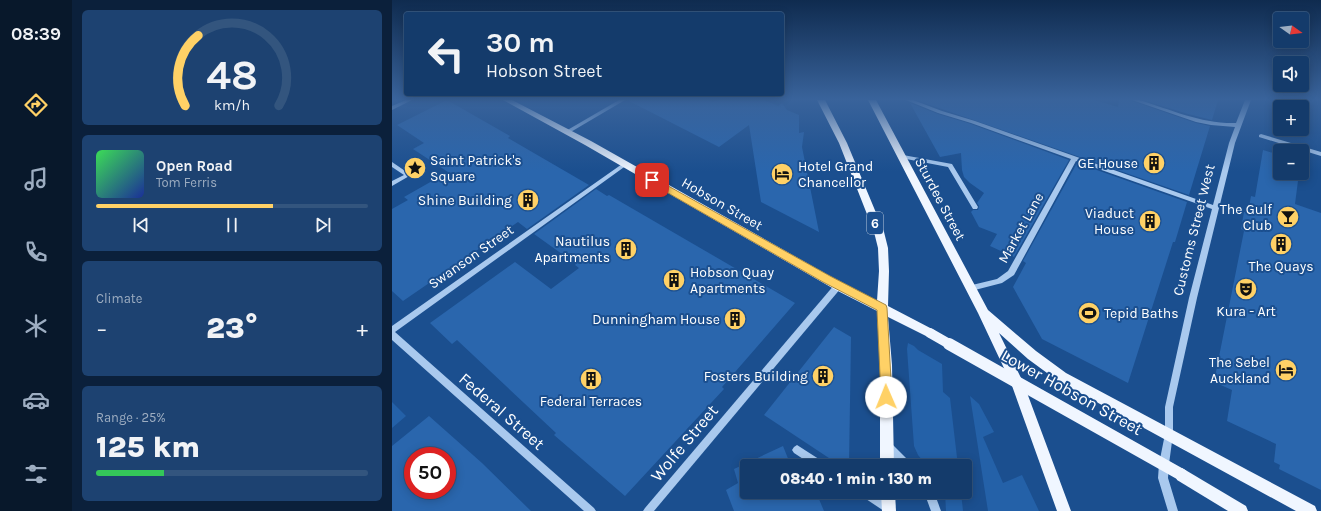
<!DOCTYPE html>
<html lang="en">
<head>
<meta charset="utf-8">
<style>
	:root { --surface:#143b6b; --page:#1d4271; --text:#f1f3f6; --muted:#9dadc1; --line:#33557e; --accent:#ffd166 }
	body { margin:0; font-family:Karla,sans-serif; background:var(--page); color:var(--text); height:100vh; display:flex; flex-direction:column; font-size:15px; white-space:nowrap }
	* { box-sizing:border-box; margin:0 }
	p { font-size:13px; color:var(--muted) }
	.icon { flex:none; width:22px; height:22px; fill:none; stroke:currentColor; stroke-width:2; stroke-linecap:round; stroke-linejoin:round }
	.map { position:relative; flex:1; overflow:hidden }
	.details { display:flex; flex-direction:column; gap:10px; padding:10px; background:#0b203b; width:320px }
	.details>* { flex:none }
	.hud { position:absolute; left:12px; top:12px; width:380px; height:84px; border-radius:4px; box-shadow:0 2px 10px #0003,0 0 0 1px var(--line); background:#143b6b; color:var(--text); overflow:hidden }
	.needle { width:26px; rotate:104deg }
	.fabs { position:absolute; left:881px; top:12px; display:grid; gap:8px }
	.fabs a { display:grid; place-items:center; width:36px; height:36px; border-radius:4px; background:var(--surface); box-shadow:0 2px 10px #0003,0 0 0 1px var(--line); font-size:20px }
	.speed { position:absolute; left:12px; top:447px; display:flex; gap:8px; font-size:20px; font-weight:700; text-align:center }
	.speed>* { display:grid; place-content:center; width:52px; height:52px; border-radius:50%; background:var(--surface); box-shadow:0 2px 10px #0003,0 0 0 1px var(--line); line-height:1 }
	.speed .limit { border:6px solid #d22; background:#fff; color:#111 }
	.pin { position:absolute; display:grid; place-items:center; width:34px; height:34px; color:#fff; margin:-17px; border-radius:8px; box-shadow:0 2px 6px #0006 }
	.me { position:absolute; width:44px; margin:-22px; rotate:359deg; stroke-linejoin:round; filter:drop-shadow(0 0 3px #0008) }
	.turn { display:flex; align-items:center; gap:14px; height:84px; padding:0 16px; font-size:18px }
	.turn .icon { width:52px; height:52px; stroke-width:2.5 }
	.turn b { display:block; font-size:28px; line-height:34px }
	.big { font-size:30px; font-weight:800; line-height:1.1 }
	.details .card { flex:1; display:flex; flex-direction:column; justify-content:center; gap:6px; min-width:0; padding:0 14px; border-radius:6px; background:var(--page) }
	.details .dial { align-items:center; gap:0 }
	.dial svg { height:104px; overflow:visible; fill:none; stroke:var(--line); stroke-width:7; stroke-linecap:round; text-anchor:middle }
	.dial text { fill:var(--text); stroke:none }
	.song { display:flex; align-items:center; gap:12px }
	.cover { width:48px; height:48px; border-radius:6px; background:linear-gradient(135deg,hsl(130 70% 55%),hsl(230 70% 35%)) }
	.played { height:4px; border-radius:2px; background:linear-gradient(90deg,var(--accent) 65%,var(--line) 65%) }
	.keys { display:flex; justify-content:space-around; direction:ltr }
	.heat { display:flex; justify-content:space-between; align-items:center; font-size:22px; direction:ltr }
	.charge { height:6px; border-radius:3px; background:linear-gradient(90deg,#34c759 25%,var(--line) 0) }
	.trip { position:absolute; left:348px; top:459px; width:232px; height:40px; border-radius:4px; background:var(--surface); box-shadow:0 2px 10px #0003,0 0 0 1px var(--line); font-weight:800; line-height:40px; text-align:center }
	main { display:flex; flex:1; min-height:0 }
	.tabs { display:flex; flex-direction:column; width:72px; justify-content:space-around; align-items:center; background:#08182b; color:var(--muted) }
	.tabs .icon { width:28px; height:28px }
	.tabs .selected { color:var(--accent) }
	.tabs b { font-size:18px; color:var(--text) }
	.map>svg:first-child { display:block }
</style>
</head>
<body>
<main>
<nav class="tabs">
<b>08:39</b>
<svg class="icon selected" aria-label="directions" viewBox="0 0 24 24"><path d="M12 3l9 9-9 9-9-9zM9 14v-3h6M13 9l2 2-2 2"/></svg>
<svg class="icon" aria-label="music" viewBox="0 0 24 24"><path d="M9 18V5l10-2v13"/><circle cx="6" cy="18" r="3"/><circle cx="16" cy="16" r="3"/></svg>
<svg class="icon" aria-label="phone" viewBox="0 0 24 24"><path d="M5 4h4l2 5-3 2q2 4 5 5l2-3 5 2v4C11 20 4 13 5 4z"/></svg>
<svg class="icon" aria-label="climate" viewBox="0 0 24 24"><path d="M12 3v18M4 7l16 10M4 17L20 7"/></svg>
<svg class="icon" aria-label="car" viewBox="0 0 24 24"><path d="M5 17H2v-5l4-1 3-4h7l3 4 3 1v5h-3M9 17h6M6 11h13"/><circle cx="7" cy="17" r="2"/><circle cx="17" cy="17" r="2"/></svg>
<svg class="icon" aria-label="filters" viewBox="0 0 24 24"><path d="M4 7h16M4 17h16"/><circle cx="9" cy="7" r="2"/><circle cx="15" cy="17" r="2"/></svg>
</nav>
<section class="details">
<div class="card dial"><svg viewBox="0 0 100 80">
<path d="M14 69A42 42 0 1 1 86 69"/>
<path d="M14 69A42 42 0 0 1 24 15" stroke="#ffd166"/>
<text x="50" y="56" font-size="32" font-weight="700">48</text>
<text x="50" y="72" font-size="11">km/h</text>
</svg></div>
<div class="card">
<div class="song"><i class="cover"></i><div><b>Open Road</b><p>Tom Ferris</p></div></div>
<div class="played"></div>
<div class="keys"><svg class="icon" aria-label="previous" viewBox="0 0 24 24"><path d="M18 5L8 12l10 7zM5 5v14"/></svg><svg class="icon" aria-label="pause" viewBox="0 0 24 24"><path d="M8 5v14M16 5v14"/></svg><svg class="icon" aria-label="next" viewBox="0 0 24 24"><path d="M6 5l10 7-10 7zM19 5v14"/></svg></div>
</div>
<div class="card"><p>Climate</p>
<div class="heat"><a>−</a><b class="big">23°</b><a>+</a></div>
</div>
<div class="card"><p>Range · 25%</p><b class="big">125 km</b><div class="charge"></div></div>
</section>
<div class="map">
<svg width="929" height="511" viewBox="0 0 929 511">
	<rect width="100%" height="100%" fill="#1b4f8f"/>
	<g fill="#2461a8">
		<path d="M516 343 522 346 526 350 550 364 551 392 558 398 566 466H535L526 455 522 446 515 349Z"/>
		<path d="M578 396 587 404 602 432 591 437 611 483 630 475 647 511H596Z"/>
		<path d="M0 402 14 416 0 428Z"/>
		<path d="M553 492H569L571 511H554Z"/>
	</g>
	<g fill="#2a66ad" fill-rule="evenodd">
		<path d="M55 100 118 136 116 138 197 185 135 229 126 222 11 301 0 291V209L16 200 12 197 56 172 21 149 32 143 5 125Z"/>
		<path d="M235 100H316L321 102 325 100H372L386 106 390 103 395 110 407 115V133L412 132 410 147 427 232 369 202 357 125 327 147Z"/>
		<path d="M524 100H702L726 107 727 100H739L740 101 804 123 818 126 797 195Z"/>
		<path d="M751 100H826L820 120 796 114Z"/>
		<path d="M518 103 546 114 579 124 677 160 622 257 598 246 605 234 587 227 579 212 581 210H586L587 206 585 203 592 193 578 183 572 177 570 170 569 153 548 157Z"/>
		<path d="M871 150 888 155V173H907L903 204 929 213V490L887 469 888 465 882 462 884 444 835 421 840 390 822 382 852 231 849 229 852 212 856 213 859 196 863 197Z"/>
		<path d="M685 163 795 202 783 242H781L736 383 650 339 621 287 634 263 631 261Z"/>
		<path d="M204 189 215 196 217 195 403 303 330 387 332 389 233 496 162 435 164 433 65 340 60 344 38 323 123 262 159 289 187 268 183 265 184 264 142 234Z"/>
		<path d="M442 327 459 337 457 466H449L372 415Z"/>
		<path d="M37 416 90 463 139 511H0V446ZM21 456H55V490H21Z"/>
		<path d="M391 446 399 466H355V492H424L432 511H342L334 490 346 483 342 469Z"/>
	</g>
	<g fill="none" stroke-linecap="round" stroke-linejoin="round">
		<g fill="#a9c9ee" fill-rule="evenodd">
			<path d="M14 100H20L0 110V106Z"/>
			<path d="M227 100H233L177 133H173L172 132Z"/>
			<path d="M514 100H521L550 111 583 121 821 205 837 143 843 127 819 125 804 122 740 100H747C780 110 810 124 844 123L853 100H859L843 143 805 298 781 407V434L777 464 776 478 786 511H776L766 478 767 464 773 434V407L797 298 820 209 684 161 622 275 610 283 579 291 576 290 575 288 576 286 605 279 616 271 679 159 579 123 546 113Z"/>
			<path d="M869 134 929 152V156L867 137V135Z"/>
			<path d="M511 155 560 164 586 207 585 209H581L556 167 509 158 508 157Z"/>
			<path d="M0 162 19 175 0 186V181L12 175 0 167Z"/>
			<path d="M233 162 236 164 235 165 3 332 202 508 204 511H192L0 340V326Z"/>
			<path d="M446 283 449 284 450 286 449 288 262 511H251L253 508 443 284Z"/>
			<path d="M495 440 498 442 519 463 521 466H509L492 448 490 445 492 442Z"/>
			<path d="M405 445 433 463 435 466H422L402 453 400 450 402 447Z"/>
			<path d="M466 492H480L499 505 501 508 500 511H492L468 495Z"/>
			<path d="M532 492H542L549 511H539Z"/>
		</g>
		<g fill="#f0f6ff" fill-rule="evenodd">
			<path d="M111 100H120L199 141 450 283 485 301 487 271 486 248 482 232 447 143 425 100H433L455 143 492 232 496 248 497 271 496 306 542 330 544 333 542 336 538 338 496 317 500 365 502 466H488V365L485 311 442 289 193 145Z"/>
			<path d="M476 100H484L596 310 644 351 674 373 923 506 925 511H904L666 381 636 359 607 333 631 382 679 511H665L619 383 586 313Z"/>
			<path d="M790 468 854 506 856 511H836L785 480 783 475 785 470Z"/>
			<path d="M489 492H503L504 511H490Z"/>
		</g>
		<path stroke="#f0f6ff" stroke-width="10" d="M538 333 559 345"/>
		<path stroke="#f0f6ff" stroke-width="12" d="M557 344 790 475"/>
	</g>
	<linearGradient id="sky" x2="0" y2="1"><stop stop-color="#0f2b4f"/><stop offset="0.58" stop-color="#39639b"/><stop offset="1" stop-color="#39639b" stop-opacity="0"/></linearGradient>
	<rect width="929" height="171" fill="url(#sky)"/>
	<path fill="#ffd166" stroke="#a68842" d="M260 177 438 276 494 305 495 308 500 397 498 401 494 402 490 401 489 397 485 310 431 282 257 182V178Z"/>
	<defs>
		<g id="building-disc" transform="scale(1.15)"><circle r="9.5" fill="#ffd166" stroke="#1b4f8f"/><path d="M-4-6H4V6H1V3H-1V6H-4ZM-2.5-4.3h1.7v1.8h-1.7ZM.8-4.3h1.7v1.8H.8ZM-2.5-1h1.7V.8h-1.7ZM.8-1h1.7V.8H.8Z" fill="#111"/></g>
		<g id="sight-disc" transform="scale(1.15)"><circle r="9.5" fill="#ffd166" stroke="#1b4f8f"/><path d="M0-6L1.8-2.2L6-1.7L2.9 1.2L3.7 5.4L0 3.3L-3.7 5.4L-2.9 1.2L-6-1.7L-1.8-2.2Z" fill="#111"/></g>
		<g id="hotel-disc" transform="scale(1.15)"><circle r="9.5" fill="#ffd166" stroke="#1b4f8f"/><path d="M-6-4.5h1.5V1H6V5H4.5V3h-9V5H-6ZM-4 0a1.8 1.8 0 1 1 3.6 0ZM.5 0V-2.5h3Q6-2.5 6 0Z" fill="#111"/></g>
		<g id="bar-disc" transform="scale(1.15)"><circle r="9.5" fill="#ffd166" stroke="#1b4f8f"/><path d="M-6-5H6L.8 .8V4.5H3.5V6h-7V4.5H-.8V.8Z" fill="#111"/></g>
		<g id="theatre-disc" transform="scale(1.15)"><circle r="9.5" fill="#ffd166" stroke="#1b4f8f"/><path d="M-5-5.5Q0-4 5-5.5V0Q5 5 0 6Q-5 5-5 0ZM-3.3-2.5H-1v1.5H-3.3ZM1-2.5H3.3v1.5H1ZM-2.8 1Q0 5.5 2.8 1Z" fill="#111"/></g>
		<g id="stadium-disc" transform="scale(1.15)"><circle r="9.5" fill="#ffd166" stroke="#1b4f8f"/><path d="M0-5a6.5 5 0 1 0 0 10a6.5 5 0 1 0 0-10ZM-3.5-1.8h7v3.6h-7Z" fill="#111"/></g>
	</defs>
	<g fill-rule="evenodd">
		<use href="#building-disc" x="762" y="163"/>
		<use href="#sight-disc" x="23" y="168"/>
		<use href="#hotel-disc" x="390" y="174"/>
		<use href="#building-disc" x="136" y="200"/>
		<use href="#bar-disc" x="896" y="217"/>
		<use href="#building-disc" x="758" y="221"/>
		<use href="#building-disc" x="889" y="244"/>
		<use href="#building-disc" x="234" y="249"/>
		<use href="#building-disc" x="282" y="280"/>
		<use href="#theatre-disc" x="854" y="289"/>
		<use href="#stadium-disc" x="697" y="313"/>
		<use href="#building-disc" x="343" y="319"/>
		<use href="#hotel-disc" x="894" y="370"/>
		<use href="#building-disc" x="431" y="376"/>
		<use href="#building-disc" x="199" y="379"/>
	</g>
	<g text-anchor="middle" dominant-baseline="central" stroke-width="4" stroke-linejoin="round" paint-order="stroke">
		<rect fill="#1b4f8f" stroke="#bbcadd" stroke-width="1" x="475" y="212" width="16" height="22" rx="3"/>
		<g font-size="13" font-weight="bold" fill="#fff">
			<text x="483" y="223">6</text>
		</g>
		<g font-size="14" fill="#fff" stroke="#1b4f8f" text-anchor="end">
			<text x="38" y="160" text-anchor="start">Saint Patrick's<tspan x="38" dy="16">Square</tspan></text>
			<text x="746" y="163">GE House</text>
			<text x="406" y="166" text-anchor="start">Hotel Grand<tspan x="406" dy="16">Chancellor</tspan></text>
			<text x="120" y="200">Shine Building</text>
			<text x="880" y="209">The Gulf<tspan x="880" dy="16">Club</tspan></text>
			<text x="742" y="213">Viaduct<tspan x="742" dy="16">House</tspan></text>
			<text x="218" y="241">Nautilus<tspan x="218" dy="16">Apartments</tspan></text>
			<text x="889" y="266" text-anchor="middle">The Quays</text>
			<text x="298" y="272" text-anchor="start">Hobson Quay<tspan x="298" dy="16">Apartments</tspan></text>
			<text x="854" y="311" text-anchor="middle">Kura - Art</text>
			<text x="712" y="313" text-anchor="start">Tepid Baths</text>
			<text x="328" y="319">Dunningham House</text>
			<text x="878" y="362">The Sebel<tspan x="878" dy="16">Auckland</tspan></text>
			<text x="416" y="376">Fosters Building</text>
			<text x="199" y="401" text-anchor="middle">Federal Terraces</text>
		</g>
		<g font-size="14" fill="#fff" stroke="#1b4f8f">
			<text transform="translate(548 199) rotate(62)">Sturdee Street</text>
			<text transform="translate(330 204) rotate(30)">Hobson Street</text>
			<text transform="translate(629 228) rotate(-61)">Market Lane</text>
			<text transform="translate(802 230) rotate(-76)">Customs Street West</text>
			<text transform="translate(79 257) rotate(-35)">Swanson Street</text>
		</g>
		<g font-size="17" fill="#fff" stroke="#1b4f8f">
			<text transform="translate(680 392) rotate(29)">Lower Hobson Street</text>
			<text transform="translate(110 411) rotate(41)">Federal Street</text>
			<text transform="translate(292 443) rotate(-50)">Wolfe Street</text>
		</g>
	</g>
</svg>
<div class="fabs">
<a><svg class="needle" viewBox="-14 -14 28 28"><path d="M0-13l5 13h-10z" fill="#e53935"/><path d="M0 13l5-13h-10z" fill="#9dadc1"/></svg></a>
<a><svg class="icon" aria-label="sound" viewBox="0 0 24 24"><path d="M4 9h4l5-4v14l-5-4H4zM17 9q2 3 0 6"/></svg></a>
<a>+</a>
<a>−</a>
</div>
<div class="speed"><div class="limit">50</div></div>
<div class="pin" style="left:260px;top:180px;background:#d93025"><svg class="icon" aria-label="arrive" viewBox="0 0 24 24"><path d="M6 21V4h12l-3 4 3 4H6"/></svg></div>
<svg class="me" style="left:494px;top:397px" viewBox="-20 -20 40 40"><circle r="19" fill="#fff"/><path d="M0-13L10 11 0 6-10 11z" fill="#ffd166"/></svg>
<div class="trip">08:40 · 1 min · 130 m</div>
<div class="hud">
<div class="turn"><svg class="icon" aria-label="left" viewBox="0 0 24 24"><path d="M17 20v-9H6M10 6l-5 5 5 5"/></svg><div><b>30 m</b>Hobson Street</div></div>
</div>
</div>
</main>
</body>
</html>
